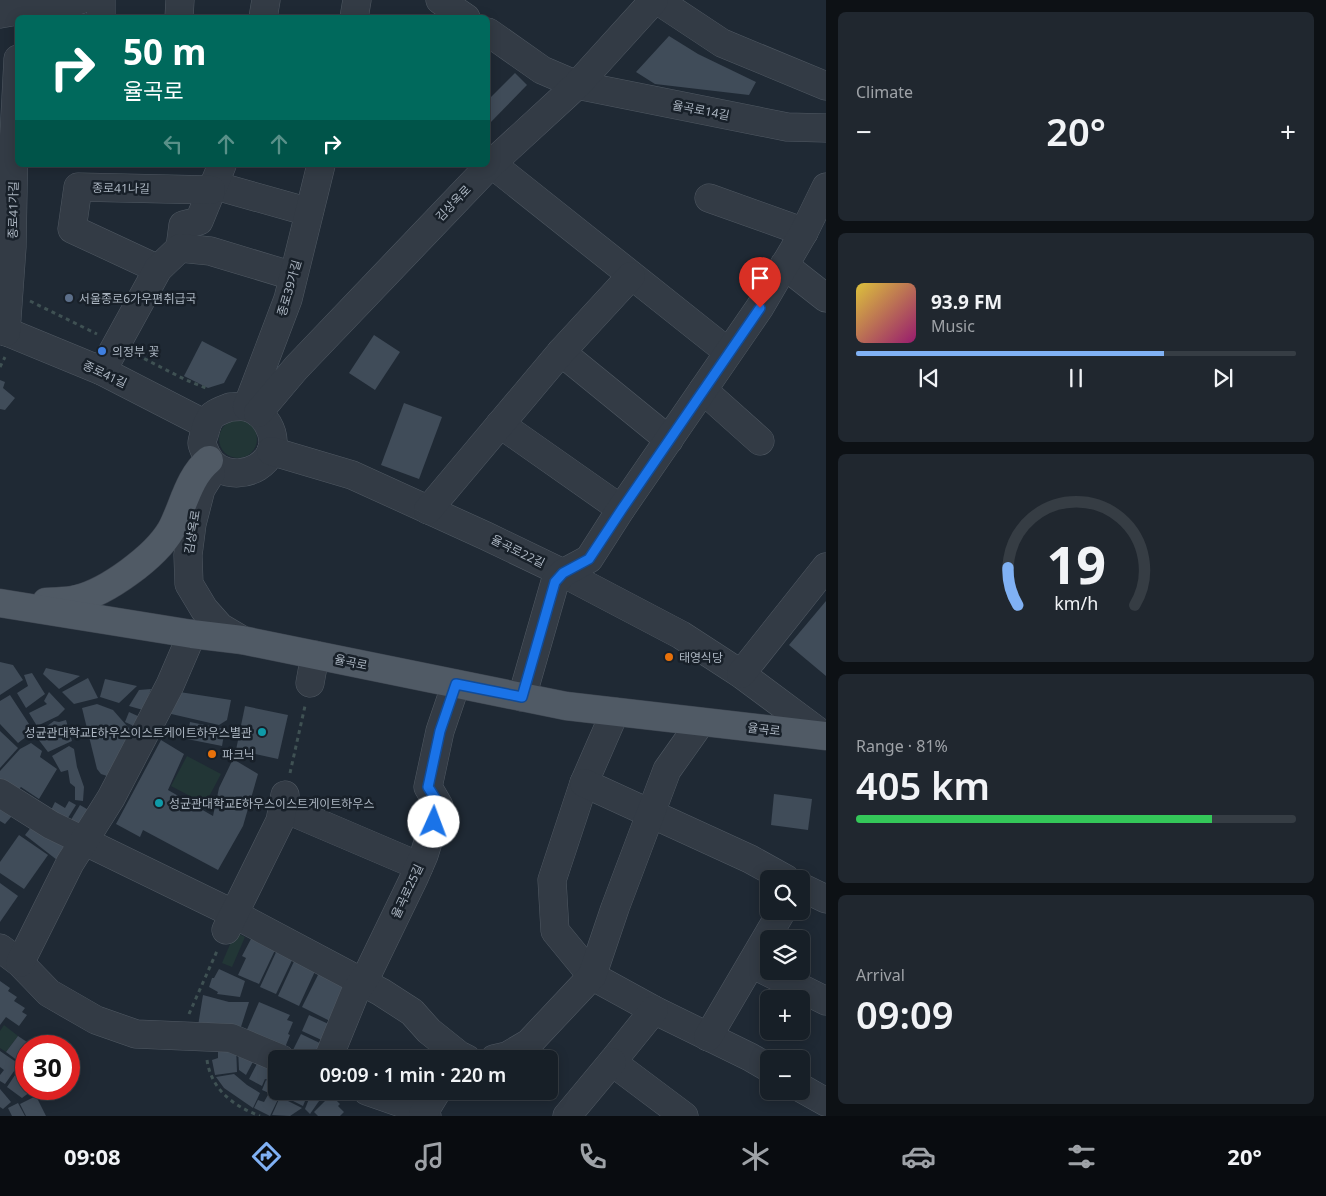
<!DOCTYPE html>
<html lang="en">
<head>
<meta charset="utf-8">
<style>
	:root { --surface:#171f27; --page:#20272f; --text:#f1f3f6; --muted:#9ea2a7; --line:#363d44; --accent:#80b1f4 }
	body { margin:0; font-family:"Noto Sans","Noto Sans KR",sans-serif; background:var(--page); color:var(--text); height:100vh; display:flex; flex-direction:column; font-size:19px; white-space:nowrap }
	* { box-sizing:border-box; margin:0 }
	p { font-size:16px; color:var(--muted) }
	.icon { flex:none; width:28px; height:28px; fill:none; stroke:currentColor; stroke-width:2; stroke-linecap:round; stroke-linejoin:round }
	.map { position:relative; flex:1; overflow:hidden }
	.sheet { display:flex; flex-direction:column; gap:12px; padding:12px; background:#0d1115; width:500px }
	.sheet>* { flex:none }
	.hud { position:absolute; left:15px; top:15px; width:475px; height:152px; border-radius:8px; box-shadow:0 2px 12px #0003,0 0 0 1px var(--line); background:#00695c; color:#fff; overflow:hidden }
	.fabs { position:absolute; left:760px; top:870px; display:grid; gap:10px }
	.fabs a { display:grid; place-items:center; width:50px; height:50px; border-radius:8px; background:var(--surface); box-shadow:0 2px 12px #0003,0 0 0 1px var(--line); font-size:25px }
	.speed { position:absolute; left:15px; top:1035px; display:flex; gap:10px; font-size:25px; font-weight:700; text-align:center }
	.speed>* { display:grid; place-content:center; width:65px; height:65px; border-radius:50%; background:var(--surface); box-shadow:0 2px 12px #0003,0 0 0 1px var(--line); line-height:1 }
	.speed .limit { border:8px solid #d22; background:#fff; color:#111 }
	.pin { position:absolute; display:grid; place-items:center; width:42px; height:42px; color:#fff; margin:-51px -21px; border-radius:50% 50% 50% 0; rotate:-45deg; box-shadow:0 0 5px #0007 }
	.pin .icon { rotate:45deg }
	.me { position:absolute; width:55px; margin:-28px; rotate:2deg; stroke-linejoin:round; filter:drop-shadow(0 0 4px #0008) }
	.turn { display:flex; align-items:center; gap:18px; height:105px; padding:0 25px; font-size:22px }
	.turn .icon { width:65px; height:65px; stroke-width:2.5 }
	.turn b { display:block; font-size:35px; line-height:42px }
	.lanes { display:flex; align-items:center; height:48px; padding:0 25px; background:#0003; justify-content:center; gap:25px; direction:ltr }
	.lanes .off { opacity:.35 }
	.big { font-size:38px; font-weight:600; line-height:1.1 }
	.sheet .card { flex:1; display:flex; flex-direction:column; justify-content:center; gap:8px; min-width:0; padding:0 18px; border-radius:8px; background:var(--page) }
	.sheet .dial { align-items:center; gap:0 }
	.dial svg { height:130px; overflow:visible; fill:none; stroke:var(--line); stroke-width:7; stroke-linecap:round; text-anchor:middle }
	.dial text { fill:var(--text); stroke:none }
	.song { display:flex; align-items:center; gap:15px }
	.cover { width:60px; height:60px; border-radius:8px; background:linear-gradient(135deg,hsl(50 70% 55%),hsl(320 70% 35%)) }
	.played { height:5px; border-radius:2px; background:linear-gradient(90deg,var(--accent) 70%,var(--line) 70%) }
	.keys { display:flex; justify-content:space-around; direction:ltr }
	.heat { display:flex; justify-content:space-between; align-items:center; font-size:28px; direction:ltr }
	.charge { height:8px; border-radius:4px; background:linear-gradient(90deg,#34c759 81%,var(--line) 0) }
	.trip { position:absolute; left:268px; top:1050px; width:290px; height:50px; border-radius:8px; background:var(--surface); box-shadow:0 2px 12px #0003,0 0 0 1px var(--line); font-weight:600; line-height:50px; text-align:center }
	.dock { display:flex; height:80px; justify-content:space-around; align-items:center; background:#090c10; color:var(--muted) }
	.dock .icon { width:35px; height:35px }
	.dock .active { color:var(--accent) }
	.dock b { font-size:22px; color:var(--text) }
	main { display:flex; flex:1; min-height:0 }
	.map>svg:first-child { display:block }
</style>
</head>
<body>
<main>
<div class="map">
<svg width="826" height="1116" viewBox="0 0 826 1116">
	<rect width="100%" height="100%" fill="#1f2934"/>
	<g fill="#223636">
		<circle cx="238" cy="439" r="19"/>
		<path d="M187 756 221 774 205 804 171 786Z"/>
		<path d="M237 933 245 937 232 967 222 963 234 935Z"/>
		<path d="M4 1025 18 1036 6 1052 0 1048V1031Z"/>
	</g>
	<g fill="#404c59">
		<path d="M669 36 698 54 756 82 749 95 655 84 636 72Z"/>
		<path d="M515 73 527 85 488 125V100Z"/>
		<path d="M374 335 400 352 375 390 349 373Z"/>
		<path d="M202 341 237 359 224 383 208 388 184 376Z"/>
		<path d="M0 380 5 382 3 388 15 398 5 410 0 409Z"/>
		<path d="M404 403 442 417 419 479 381 465Z"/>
		<path d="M826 601V676L789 645Z"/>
		<path d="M0 662 13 665 23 680 0 695Z"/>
		<path d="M46 668 80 676 59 689 43 674Z"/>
		<path d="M32 673 45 694 26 708 17 693 28 686 24 675Z"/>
		<path d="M88 678 98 698 74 704 62 692Z"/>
		<path d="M105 679 137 686 119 703 100 697Z"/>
		<path d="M151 689 143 710 129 706 139 690Z"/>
		<path d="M173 691 231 700 227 720 219 725 167 713Z"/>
		<path d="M49 692 65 709 58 716 37 726 29 713 47 704 44 701Z"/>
		<path d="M10 695 29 724 26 727 31 733 18 743 0 724V701Z"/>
		<path d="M97 704 113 710 134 734 110 777 101 774 97 769 82 708Z"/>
		<path d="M245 706 288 715 278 759 236 750Z"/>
		<path d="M129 712 140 717 136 727 125 722Z"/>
		<path d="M66 720 72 741 48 752 35 735 54 721 59 722Z"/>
		<path d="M190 722 225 729 222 746 187 739Z"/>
		<path d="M0 731 18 748 0 768Z"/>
		<path d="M161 740 184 754 168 790 213 816 219 788 233 759 258 774 243 826 218 870 143 830 140 837 116 824Z"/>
		<path d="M31 743 42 751 40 757 57 769 39 799 21 787 17 791 0 780V771L20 749Z"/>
		<path d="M69 746 74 749 77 767 84 787 83 801 75 800V787L70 783 68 770 61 772 52 756Z"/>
		<path d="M774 794 812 799 808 830 771 825Z"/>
		<path d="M0 799 17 810 5 824 0 821Z"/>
		<path d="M69 801 76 805 66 821 50 812 55 802 65 808Z"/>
		<path d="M80 805 92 812 81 830 69 823Z"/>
		<path d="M36 821 68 845 57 860 25 835Z"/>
		<path d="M19 835 48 855 24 889 0 873V862Z"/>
		<path d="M0 883 18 896 0 922Z"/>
		<path d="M252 937 276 948 259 984 238 975 246 958 242 956Z"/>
		<path d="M278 948 294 956 276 994 260 987Z"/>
		<path d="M296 957 317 967 299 1006 278 996Z"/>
		<path d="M219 969 245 981 240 997 217 994 218 992 209 987 212 978H214Z"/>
		<path d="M319 973 349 987 332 1022 302 1007Z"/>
		<path d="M0 981 10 988 8 991 17 997 14 1001 25 1008 22 1012 27 1015 19 1026 6 1017 0 1025Z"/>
		<path d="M203 995 229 1002H249L240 1030 197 1032Z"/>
		<path d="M259 1002 290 1015 287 1020 293 1022 288 1034 290 1035 284 1050 245 1034Z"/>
		<path d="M309 1015 335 1027 328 1043 302 1031Z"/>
		<path d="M301 1034 326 1046 321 1059H312L293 1050Z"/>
		<path d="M18 1036 27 1042 26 1067 6 1052Z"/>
		<path d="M218 1044 236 1046 237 1072 215 1075 212 1060 218 1058Z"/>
		<path d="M238 1048 256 1056 246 1075 239 1070Z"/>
		<path d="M0 1051 19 1064 5 1084 0 1081V1075L4 1070 0 1067Z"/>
		<path d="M261 1056 275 1063 268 1080 265 1079 262 1086 249 1079Z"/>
		<path d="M21 1066 26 1070V1077L24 1081 26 1082V1089H34L22 1098 7 1087Z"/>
		<path d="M234 1074 247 1085 260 1093 253 1108 224 1088 216 1077Z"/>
		<path d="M266 1080 276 1085V1091H282L270 1116 254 1108 258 1100 264 1102 269 1093 262 1090Z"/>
		<path d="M0 1089 11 1102 3 1109 0 1107Z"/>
		<path d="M295 1091H309L303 1106 291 1100Z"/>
		<path d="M312 1091H326L310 1114 305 1109Z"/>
		<path d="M331 1095 340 1104 338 1106 344 1112 340 1116H318L314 1112Z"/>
		<path d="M36 1096 46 1116H26L20 1104Z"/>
		<path d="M280 1097 302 1108 290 1116 272 1115Z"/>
		<path d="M18 1103 25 1116H12L8 1108Z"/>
	</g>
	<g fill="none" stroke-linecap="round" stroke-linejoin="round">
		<g stroke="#505963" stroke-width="29">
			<g id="minor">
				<path d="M440 0 466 18"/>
				<path d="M657 0 722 43 826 86"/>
				<path d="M0 14 80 0"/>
				<path d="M101 18V0"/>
				<path d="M179 18 180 0"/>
				<path d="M263 18 266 0"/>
				<path d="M354 18 357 0"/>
				<path d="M488 32 542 70 577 85 787 127 826 128"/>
				<path d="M488 161 728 352"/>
				<path d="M213 185 309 212"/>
				<path d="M709 198 804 232"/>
				<path d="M180 248 183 225 199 221 222 165"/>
				<path d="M784 265 826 298"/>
				<path d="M158 269 72 229 78 187 211 190"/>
				<path d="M0 329 102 371 207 425"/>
				<path d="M6 332 12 247 14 136 18 59"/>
				<path d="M561 352 669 440"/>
				<path d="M102 371 158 269 180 248 210 251 293 276"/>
				<path d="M703 390 760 441"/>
				<path d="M230 407C235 407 241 406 246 407 264 411 278 434 271 452 259 478 218 481 206 454 205 451 202 446 202 443 202 440 204 435 205 432 206 426 208 420 213 415 218 411 225 409 230 407Z"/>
				<path d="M247 407 288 299 321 165"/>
				<path d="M258 413 296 368 491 164 577 85 654 0"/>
				<path d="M500 424 621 509"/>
				<path d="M271 451 352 475 486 536 563 573 681 635 741 674 823 735"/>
				<path d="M211 473 201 489 192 524 188 555 189 584 204 609 220 627 242 640"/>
				<path d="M428 510 561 352 631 276"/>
				<path d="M741 674 826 567"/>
				<path d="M310 683 315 655"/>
				<path d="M522 697 555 582 563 573 589 559 621 509 760 307 804 232 826 187"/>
				<path d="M615 712 584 783 552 880 555 931 592 976 654 1010 750 1057 769 1068"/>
				<path d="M584 783 750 859 786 879"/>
				<path d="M0 793 51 825 234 914 381 992 412 1012 429 1031 459 1055 467 1059"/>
				<path d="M283 808 419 866"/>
				<path d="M801 887 826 899"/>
				<path d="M226 930 280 821 285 795"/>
				<path d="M0 948 20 963 49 993 96 1020 136 1034 231 1038 281 1059"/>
				<path d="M20 963 70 863 111 798 170 685 192 634"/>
				<path d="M752 964 826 1001"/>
				<path d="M654 1010 612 1062 684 1116"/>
				<path d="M708 1037 782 911"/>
				<path d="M328 1059 355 993 368 973 414 878 424 855 439 806 428 787 440 731 456 684"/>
				<path d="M494 1059 507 1056 529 1043 592 976 615 908 667 770 701 722"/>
				<path d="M801 1088 826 1102"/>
				<path d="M367 1091 407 1105 427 1116"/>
				<path d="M423 1114 437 1091"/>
				<path d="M567 1116 612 1062"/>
			</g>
		</g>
		<g stroke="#3c444f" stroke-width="29">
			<g id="major">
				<path d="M46 602C56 601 67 602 77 599 107 592 155 557 171 530 183 508 188 477 209 460"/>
				<path d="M0 603 192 634 242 640 566 706 826 736"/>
			</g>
		</g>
		<g stroke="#3f5153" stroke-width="3" stroke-dasharray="4 4" stroke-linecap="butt">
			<path d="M30 301 97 334"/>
			<path d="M137 355 186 380 208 389"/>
			<path d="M0 367 5 357"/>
			<path d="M290 773 305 706"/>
			<path d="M189 1014 217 951"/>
			<path d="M207 1060C211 1089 233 1106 260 1116"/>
		</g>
		<use href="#minor" stroke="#333b45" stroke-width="28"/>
		<use href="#major" stroke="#505a65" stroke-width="28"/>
	</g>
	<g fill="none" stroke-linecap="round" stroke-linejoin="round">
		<g stroke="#114b97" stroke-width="12">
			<path id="route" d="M434 822 440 806 428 787 440 731 456 684 522 697 555 582 563 573 589 559 622 509 760 308"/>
		</g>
		<use href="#route" stroke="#1a73e8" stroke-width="9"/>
	</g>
	<circle fill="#5c6f8a" stroke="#182029" stroke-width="2" cx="69" cy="298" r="5"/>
	<circle fill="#3f7fe0" stroke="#182029" stroke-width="2" cx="102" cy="351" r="5"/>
	<g fill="#e8710a" stroke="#182029" stroke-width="2">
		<circle cx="669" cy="657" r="5"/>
		<circle cx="212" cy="754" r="5"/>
	</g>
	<g fill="#0f9aa8" stroke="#182029" stroke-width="2">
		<circle cx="262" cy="732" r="5"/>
		<circle cx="159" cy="803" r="5"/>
	</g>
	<g text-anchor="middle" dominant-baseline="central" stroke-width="5" stroke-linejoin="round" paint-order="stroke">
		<g font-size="12" fill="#acb6c2" stroke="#182029">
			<text transform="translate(701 110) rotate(11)">율곡로14길</text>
			<text transform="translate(121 188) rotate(1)">종로41나길</text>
			<text transform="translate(453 203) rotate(-46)">김상옥로</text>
			<text transform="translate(13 210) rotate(-89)">종로41가길</text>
			<text transform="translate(289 288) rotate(-74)">종로39가길</text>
			<text transform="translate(105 374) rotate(25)">종로41길</text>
			<text transform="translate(192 532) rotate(-81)">김상옥로</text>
			<text transform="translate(518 551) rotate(26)">율곡로22길</text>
			<text transform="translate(351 662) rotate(12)">율곡로</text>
			<text transform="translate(764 729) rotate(6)">율곡로</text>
			<text transform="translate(407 891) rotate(-65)">율곡로25길</text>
		</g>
		<g font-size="12" fill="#acb6c2" stroke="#182029" text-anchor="start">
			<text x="79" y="298">서울종로6가우편취급국</text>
			<text x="112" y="351">의정부 꽃</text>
			<text x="679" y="657">태영식당</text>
			<text x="252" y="732" text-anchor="end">성균관대학교E하우스이스트게이트하우스별관</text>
			<text x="222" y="754">파크닉</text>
			<text x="169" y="803">성균관대학교E하우스이스트게이트하우스</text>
		</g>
	</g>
</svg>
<div class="fabs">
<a><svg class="icon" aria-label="search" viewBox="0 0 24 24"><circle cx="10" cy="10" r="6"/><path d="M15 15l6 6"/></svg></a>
<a><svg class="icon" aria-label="layers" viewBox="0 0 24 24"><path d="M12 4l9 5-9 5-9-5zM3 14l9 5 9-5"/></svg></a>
<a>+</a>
<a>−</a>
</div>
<div class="speed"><div class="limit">30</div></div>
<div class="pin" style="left:760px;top:308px;background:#d93025"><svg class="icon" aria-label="arrive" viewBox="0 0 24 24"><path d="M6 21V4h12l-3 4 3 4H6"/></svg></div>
<svg class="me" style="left:434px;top:822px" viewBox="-20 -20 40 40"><circle r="19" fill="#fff"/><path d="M0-13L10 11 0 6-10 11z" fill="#1a73e8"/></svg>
<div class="trip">09:09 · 1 min · 220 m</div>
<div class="hud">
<div class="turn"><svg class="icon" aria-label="right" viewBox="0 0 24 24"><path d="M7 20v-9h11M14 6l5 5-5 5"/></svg><div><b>50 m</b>율곡로</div></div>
<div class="lanes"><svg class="icon off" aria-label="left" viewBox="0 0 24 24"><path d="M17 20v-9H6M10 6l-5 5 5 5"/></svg><svg class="icon off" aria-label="ahead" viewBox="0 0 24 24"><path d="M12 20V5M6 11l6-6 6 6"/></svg><svg class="icon off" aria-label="ahead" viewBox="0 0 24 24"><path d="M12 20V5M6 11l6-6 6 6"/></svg><svg class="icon" aria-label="right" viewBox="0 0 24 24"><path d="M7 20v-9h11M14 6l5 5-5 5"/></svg></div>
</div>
</div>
<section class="sheet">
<div class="card"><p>Climate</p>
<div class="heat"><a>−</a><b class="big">20°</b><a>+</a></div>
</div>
<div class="card">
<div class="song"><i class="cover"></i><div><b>93.9 FM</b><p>Music</p></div></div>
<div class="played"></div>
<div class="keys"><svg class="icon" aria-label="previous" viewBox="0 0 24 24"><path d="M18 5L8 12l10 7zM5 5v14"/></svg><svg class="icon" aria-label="pause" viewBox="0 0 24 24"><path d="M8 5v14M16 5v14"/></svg><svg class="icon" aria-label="next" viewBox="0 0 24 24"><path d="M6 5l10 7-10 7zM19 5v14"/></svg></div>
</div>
<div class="card dial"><svg viewBox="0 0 100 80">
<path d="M14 69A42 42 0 1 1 86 69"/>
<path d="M14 69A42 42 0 0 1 8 46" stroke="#80b1f4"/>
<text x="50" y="56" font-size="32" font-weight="700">19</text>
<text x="50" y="72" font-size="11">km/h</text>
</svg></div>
<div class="card"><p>Range · 81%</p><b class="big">405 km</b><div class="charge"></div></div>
<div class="card"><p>Arrival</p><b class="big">09:09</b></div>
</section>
</main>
<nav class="dock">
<b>09:08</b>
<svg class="icon active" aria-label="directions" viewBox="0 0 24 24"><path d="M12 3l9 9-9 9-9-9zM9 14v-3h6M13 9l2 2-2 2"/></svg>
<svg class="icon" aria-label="music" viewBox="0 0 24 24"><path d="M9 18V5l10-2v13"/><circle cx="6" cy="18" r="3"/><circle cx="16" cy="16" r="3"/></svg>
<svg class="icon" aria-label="phone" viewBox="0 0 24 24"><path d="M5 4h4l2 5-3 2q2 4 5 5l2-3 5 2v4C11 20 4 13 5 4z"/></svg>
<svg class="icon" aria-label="climate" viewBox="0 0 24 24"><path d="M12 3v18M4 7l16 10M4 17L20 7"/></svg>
<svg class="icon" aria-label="car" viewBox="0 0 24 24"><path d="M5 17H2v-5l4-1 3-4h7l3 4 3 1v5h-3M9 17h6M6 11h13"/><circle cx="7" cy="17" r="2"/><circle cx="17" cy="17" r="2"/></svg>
<svg class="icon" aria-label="filters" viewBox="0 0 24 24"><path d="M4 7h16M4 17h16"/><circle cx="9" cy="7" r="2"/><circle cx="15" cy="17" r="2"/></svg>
<b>20°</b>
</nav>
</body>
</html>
